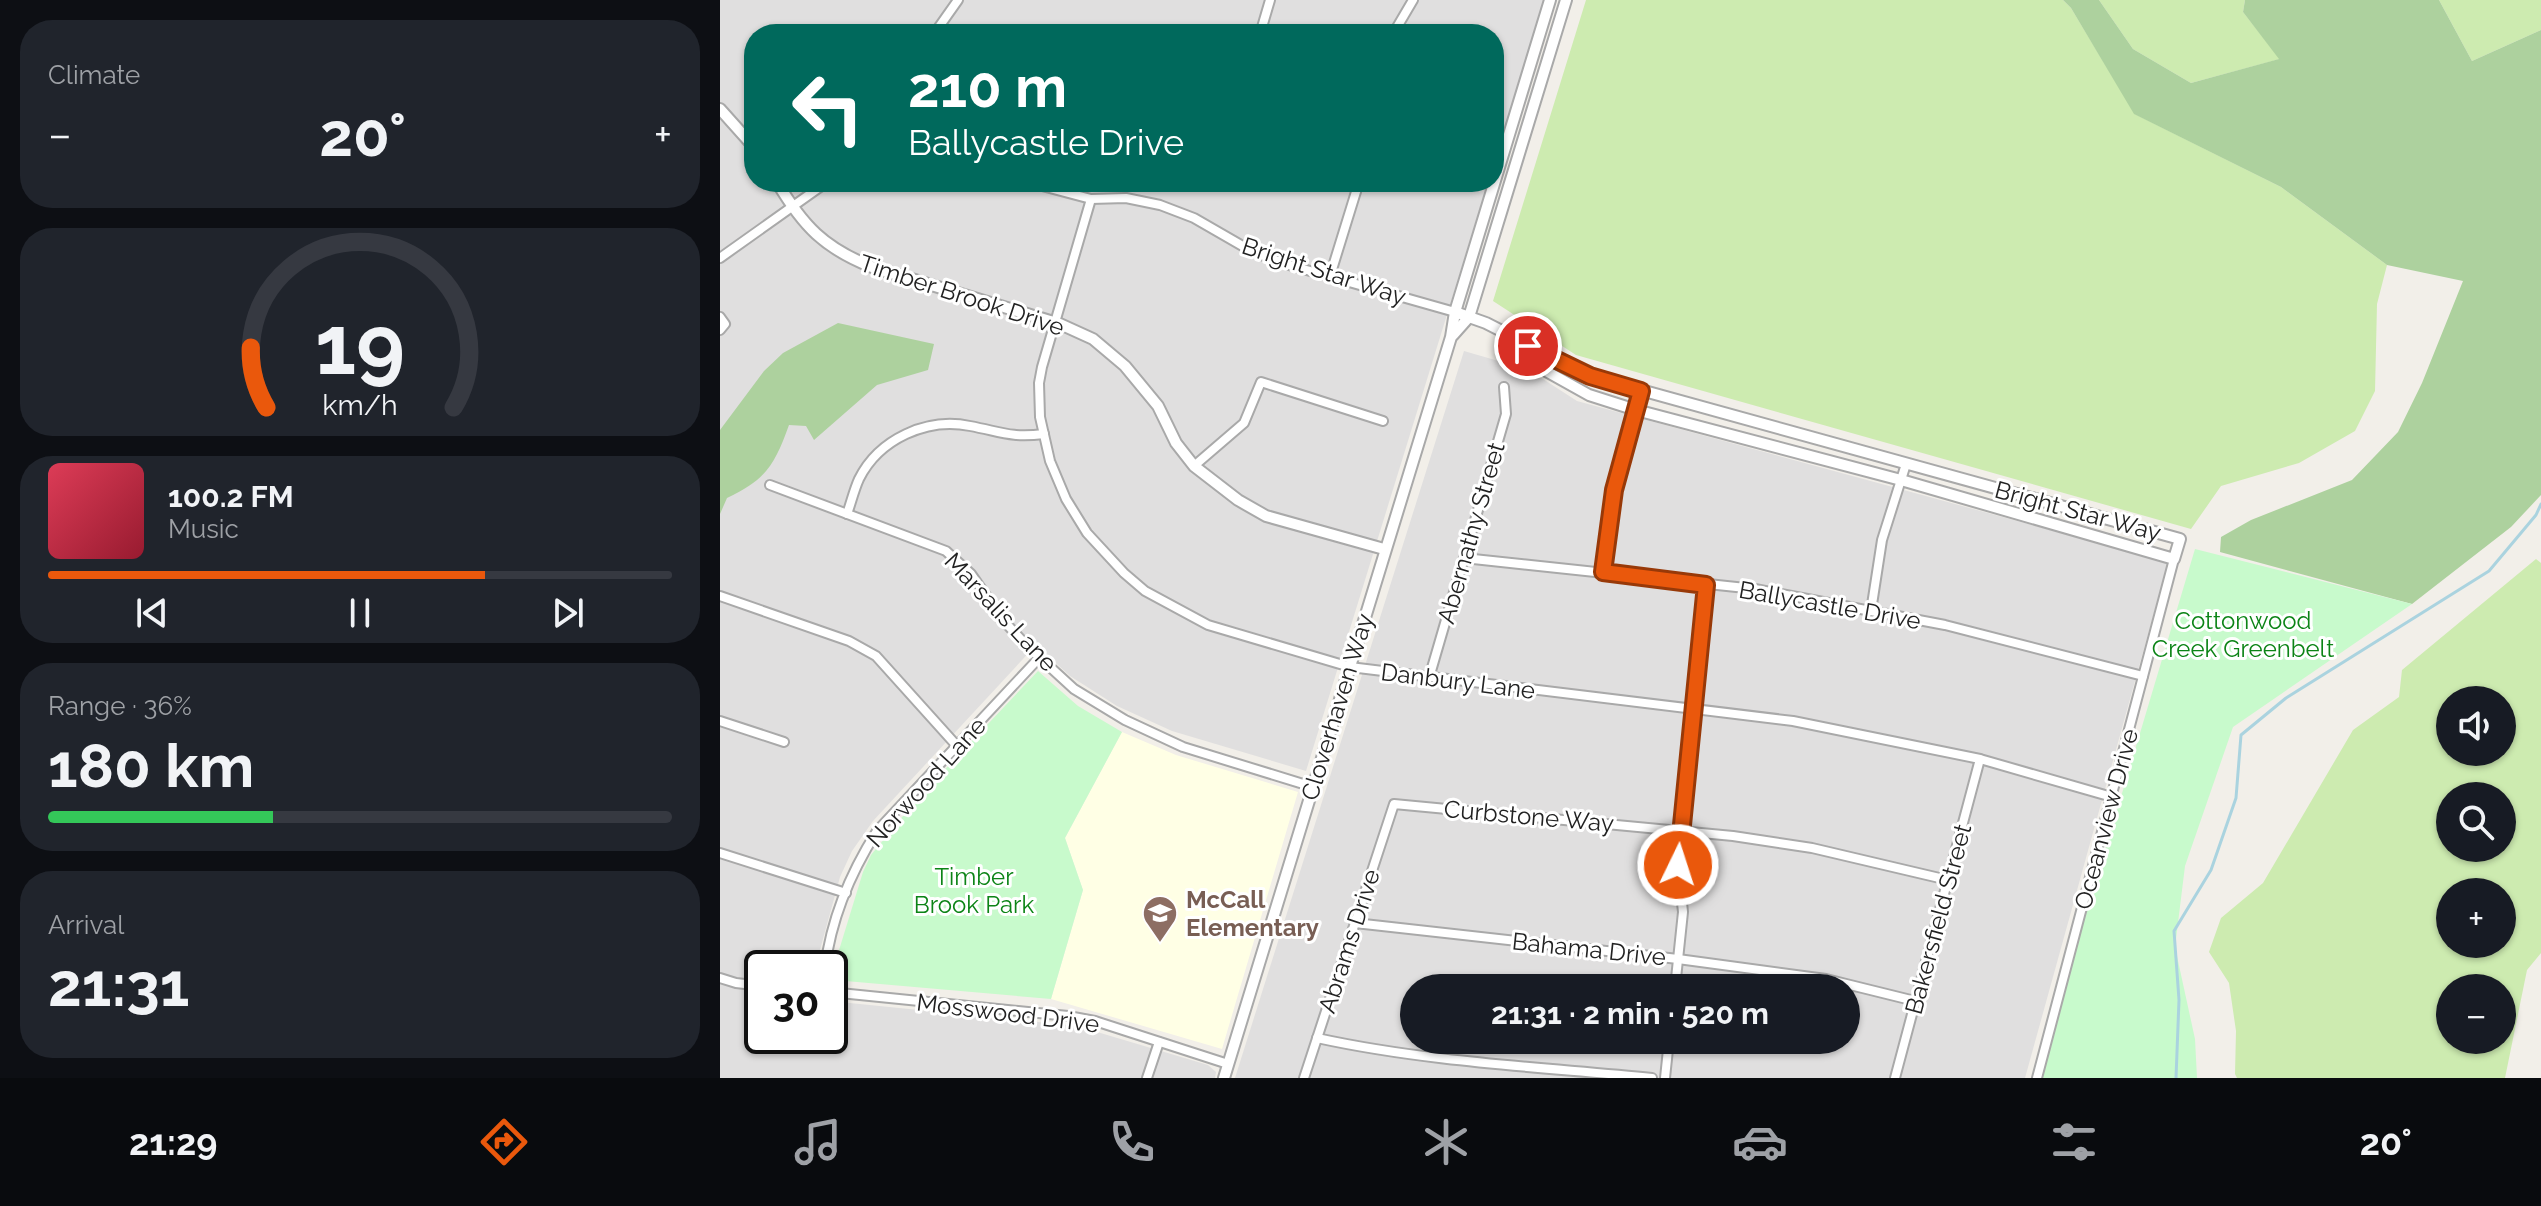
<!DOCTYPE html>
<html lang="en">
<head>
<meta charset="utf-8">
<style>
	:root { --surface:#171b24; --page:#20242c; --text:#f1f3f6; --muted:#9ea1a6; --line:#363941; --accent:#ea580c }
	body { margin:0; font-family:Raleway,sans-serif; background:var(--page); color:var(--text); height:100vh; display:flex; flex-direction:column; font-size:30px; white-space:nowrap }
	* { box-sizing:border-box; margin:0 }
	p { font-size:26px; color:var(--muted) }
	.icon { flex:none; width:44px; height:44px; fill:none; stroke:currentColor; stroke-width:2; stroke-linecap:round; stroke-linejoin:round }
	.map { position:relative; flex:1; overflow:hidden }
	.panel { display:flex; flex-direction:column; gap:20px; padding:20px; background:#0d0f14; width:720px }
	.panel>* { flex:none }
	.guide { position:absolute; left:24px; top:24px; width:760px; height:168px; border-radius:32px; box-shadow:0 2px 6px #0004; background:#00695c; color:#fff; overflow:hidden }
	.buttons { position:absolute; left:1716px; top:686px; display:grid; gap:16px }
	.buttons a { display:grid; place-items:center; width:80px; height:80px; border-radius:50%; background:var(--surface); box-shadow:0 2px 6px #0004; font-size:40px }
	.speed { position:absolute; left:24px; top:950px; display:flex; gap:16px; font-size:40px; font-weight:700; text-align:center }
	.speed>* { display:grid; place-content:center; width:104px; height:104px; border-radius:50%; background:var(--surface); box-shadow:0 2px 6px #0004; line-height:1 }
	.speed .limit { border:4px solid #111; border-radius:12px; background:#fff; color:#111 }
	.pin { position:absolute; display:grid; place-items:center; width:68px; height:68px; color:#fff; margin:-34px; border:4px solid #fff; border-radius:50%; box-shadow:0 2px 8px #0007 }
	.me { position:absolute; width:88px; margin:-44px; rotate:4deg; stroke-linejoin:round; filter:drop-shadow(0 0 6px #0008) }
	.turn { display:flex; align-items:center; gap:28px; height:168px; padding:0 32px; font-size:36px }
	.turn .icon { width:104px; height:104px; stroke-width:2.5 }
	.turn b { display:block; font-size:56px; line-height:68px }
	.big { font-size:60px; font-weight:700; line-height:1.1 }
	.panel .card { flex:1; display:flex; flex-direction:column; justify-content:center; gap:12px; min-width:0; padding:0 28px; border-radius:32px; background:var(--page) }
	.panel .dial { align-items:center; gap:0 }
	.dial svg { height:208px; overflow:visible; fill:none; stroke:var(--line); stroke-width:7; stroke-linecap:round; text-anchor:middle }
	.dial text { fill:var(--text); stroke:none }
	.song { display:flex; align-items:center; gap:24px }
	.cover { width:96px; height:96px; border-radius:12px; background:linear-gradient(135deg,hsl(350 70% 55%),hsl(350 70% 35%)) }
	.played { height:8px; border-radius:4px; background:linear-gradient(90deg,var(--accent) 70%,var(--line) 70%) }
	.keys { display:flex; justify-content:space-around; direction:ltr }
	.heat { display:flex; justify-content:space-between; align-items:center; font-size:44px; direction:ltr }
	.charge { height:12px; border-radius:6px; background:linear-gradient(90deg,#34c759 36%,var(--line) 0) }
	.trip { position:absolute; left:680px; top:974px; width:460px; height:80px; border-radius:40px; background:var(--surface); box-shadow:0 2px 6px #0004; font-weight:700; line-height:80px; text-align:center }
	.tab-bar { display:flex; height:128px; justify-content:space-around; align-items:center; background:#090b0e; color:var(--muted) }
	.tab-bar .icon { width:56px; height:56px }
	.tab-bar .current { color:var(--accent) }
	.tab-bar b { font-size:36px; color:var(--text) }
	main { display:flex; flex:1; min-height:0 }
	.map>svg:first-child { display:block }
</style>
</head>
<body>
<main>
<section class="panel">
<div class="card"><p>Climate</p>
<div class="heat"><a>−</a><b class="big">20°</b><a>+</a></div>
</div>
<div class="card dial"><svg viewBox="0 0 100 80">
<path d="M14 69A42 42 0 1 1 86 69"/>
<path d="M14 69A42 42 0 0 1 8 46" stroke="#ea580c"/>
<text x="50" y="56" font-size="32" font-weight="700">19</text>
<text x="50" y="72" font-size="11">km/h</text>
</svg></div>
<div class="card">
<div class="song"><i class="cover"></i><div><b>100.2 FM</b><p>Music</p></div></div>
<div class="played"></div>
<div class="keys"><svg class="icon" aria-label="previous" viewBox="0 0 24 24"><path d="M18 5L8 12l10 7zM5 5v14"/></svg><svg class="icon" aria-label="pause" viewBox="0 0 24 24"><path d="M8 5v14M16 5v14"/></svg><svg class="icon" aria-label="next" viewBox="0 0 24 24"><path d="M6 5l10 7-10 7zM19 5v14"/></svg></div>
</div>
<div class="card"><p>Range · 36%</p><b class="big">180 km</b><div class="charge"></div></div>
<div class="card"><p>Arrival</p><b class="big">21:31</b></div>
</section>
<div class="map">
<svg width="1821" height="1078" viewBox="0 0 1821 1078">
	<rect width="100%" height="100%" fill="#f2efe9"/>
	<g fill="#e0dfdf" fill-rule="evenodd">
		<path d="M0 0H824L774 162V34H34V182H768L586 771 452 731 397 706 350 676 316 645 153 821 132 851 120 877 95 968H42V1036H110V1001L357 1026 488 1065 496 1072 495 1078H0Z"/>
		<path d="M744 351 809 370 857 401 1448 562 1305 1078H515ZM694 988H1126V1040H694Z"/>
	</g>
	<path fill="#ffffe5" d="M402 732 456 755 578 792 502 1049 331 999 363 890 345 838Z"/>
	<g fill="#cdebb0" fill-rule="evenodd">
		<path d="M866 0H1343L1351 8 1415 114 1561 187 1667 265 1657 304 1655 391 1635 431 1579 463 1501 486 1471 529 856 355 773 301Z"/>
		<path d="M1379 0H1525L1523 12 1560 59 1471 83 1413 49Z"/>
		<path d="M1719 0H1821V30L1752 61Z"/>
		<path d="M1816 559 1821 563V953L1807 970 1785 1078H1517L1515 1074 1516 1031 1509 983 1489 952 1501 918 1543 883 1633 730 1679 697 1682 670ZM1730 700H1782V752H1730ZM1730 796H1782V848H1730ZM1730 892H1782V944H1730ZM1730 988H1782V1040H1730Z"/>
	</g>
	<g fill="#add19e">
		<path d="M1343 0H1379L1413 49 1471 83 1559 59 1523 12 1525 0H1719L1752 61 1821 30V495L1791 527 1692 604 1500 552 1501 537 1531 520 1632 480 1678 432 1702 383 1743 281 1667 265 1561 187 1414 114 1351 8Z"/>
		<path d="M118 323 214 344 208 370 157 385 94 440 86 426 69 425C55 464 46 480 7 498L0 514V430L44 371 63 353Z"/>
	</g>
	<g fill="#c8facc">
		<path d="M1475 549 1692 604 1513 727 1465 866 1455 947 1475 1039 1477 1078H1317Z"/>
		<path d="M318 671 358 706 402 732 345 838 363 890 331 999 114 980 116 960 143 872 151 855 197 799Z"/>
	</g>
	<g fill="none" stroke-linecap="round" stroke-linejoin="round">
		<path stroke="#aad3df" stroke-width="3" d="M1456 1078 1459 1000 1454 931 1491 870 1516 798 1521 735 1566 698 1769 571 1816 515 1821 504"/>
		<g stroke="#a9a9a9" stroke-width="12">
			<g id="minor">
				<path d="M214 34 238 0"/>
				<path d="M540 34 550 0"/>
				<path d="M673 34 693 0"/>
				<path d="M307 182 371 199 406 198 440 205 474 218 533 252 569 265 735 312"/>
				<path d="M371 199 322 367 319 383 320 417 330 461 346 499 367 533 404 573 425 591 488 625 630 667 1073 721 1260 759 1392 797"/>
				<path d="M0 258 107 182"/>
				<path d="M610 276 639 182"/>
				<path d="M0 317 5 324 0 330"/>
				<path d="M474 466 524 423 541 382 663 421"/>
				<path d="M50 485 226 551 251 574 283 620 306 645 354 689 405 720 463 747 593 787"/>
				<path d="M127 514C131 503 134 490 139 479 159 439 207 417 250 426 282 432 290 438 324 434"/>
				<path d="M744 558 1035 589 1225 625 1423 676"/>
				<path d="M883 572 894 490 921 391"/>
				<path d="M0 596 129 641 156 656 237 746"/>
				<path d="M1151 611 1162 540 1186 464"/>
				<path d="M709 678 786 414 784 387"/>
				<path d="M0 721 64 742"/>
				<path d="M0 853 126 893"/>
				<path d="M635 923 958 959 1106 979 1195 1001"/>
				<path d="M105 968C111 920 131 872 157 831L319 658"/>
				<path d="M0 978 16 983 42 986"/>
				<path d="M955 988 963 912 958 865 960 830 975 711 986 585"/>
				<path d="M110 992 348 1016 375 1021 508 1064"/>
				<path d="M597 1038C707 1062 820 1067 932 1078"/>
				<path d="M427 1078 439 1042"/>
				<path d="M584 1078 674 804 1013 836 1092 848 1228 880"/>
				<path d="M945 1078 949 1040"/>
				<path d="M1175 1078 1260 759"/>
				<path d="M1317 1078 1454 559"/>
			</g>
		</g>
		<g stroke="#a9a9a9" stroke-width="14">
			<g id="tertiary">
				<path d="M0 109 34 147"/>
				<path d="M57 182C83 226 104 248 152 267L340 324 373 339 405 366 438 406 456 443 474 466 518 500 546 516 664 549"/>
				<path d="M735 312 766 323 870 376 1460 539 1454 559 1181 480 916 410 869 395 826 371 808 346"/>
				<path d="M733 335 749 317 846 0"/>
				<path d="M504 1078 731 337 735 312 830 0"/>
			</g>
		</g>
		<use href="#minor" stroke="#fff" stroke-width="8"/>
		<use href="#tertiary" stroke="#fff" stroke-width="10"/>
	</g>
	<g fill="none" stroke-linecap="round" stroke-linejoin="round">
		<g stroke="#983908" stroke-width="20">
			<path id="route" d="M808 346 870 376 921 391 894 490 883 572 986 585 958 865"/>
		</g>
		<use href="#route" stroke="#ea580c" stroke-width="14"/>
	</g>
	<defs>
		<g id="school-pin" transform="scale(1.8)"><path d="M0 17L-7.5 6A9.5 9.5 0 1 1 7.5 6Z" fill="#8d6e63" stroke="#fff"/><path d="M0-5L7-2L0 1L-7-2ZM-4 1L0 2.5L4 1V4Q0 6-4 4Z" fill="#fff"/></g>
	</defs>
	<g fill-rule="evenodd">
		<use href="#school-pin" x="440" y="913"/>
	</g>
	<g text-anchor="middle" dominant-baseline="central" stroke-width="6" stroke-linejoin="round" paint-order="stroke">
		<g font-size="24" fill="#222" stroke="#fff">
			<text transform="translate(604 271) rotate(18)">Bright Star Way</text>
			<text transform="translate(242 295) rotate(18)">Timber Brook Drive</text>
			<text transform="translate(1358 511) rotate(15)">Bright Star Way</text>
			<text transform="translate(751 533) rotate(-74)">Abernathy Street</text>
			<text transform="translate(1110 605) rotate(10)">Ballycastle Drive</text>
			<text transform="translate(281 612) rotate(47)">Marsalis Lane</text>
			<text transform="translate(738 681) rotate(7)">Danbury Lane</text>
			<text transform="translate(617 707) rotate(-73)">Cloverhaven Way</text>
			<text transform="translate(206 782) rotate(-48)">Norwood Lane</text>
			<text transform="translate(809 816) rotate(5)">Curbstone Way</text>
			<text transform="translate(1386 819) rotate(-75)">Oceanview Drive</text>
			<text transform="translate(1218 919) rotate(-75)">Bakersfield Street</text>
			<text transform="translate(629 941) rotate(-72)">Abrams Drive</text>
			<text transform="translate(869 949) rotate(6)">Bahama Drive</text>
			<text transform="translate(288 1013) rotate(7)">Mosswood Drive</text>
		</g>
		<g font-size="24" fill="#0c8416" stroke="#fff">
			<text x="1523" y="620">Cottonwood<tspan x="1523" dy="28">Creek Greenbelt</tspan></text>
			<text x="254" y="876">Timber<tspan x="254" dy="28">Brook Park</tspan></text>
		</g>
		<g font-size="24" font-weight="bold" fill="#785e54" stroke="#fff" text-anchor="start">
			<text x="466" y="899">McCall<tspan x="466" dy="28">Elementary</tspan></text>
		</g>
	</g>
</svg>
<div class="buttons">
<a><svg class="icon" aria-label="sound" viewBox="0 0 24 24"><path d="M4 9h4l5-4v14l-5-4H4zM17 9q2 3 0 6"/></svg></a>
<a><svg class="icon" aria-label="search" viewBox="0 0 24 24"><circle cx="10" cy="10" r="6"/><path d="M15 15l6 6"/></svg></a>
<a>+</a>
<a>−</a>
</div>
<div class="speed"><div class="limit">30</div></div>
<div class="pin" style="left:808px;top:346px;background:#d93025"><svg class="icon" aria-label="arrive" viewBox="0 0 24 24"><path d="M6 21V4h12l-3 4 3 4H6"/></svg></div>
<svg class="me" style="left:958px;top:865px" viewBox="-20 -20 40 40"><circle r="17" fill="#ea580c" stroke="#fff" stroke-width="3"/><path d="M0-11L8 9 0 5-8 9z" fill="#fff"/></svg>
<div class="trip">21:31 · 2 min · 520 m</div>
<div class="guide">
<div class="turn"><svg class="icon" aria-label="left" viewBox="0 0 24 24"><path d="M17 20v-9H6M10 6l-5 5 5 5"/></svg><div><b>210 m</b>Ballycastle Drive</div></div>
</div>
</div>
</main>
<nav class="tab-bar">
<b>21:29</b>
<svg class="icon current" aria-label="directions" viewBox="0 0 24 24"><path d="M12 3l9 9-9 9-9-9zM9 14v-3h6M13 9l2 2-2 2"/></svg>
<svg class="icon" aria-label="music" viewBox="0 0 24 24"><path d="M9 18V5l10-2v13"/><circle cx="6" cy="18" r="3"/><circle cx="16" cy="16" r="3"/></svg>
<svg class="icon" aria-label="phone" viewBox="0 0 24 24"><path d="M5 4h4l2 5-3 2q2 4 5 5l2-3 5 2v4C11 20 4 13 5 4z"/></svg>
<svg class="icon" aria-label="climate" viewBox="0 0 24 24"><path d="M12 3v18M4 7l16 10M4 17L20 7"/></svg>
<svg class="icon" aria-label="car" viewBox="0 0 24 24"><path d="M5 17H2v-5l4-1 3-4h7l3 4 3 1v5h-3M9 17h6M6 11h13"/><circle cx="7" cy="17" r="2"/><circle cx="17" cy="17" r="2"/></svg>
<svg class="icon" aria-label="filters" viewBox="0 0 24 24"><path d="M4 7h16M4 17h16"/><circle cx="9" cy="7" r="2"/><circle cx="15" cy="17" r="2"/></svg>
<b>20°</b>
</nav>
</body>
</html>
